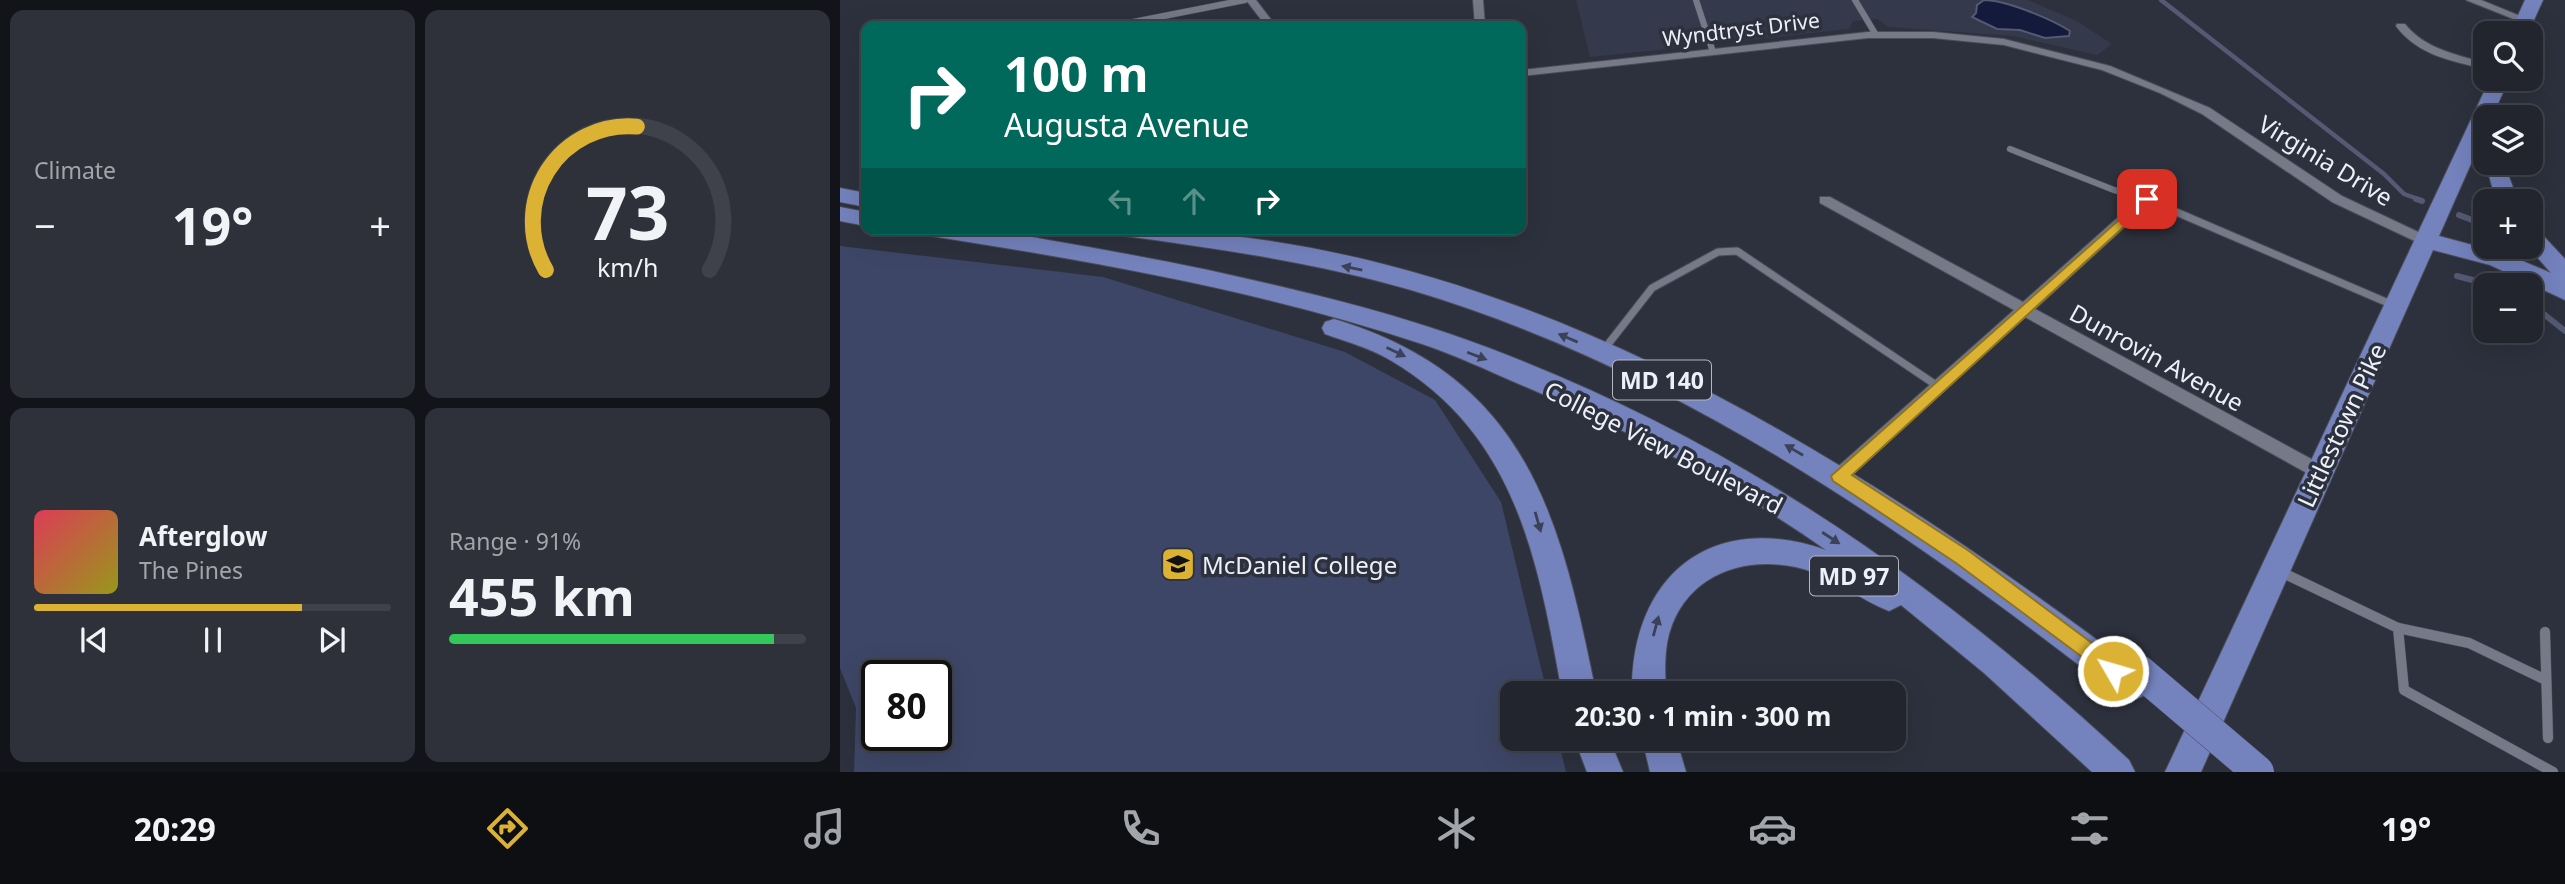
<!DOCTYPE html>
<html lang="en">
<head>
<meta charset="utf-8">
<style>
	:root { --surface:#22252e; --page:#2e313a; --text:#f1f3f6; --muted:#a2a5aa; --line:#3f424a; --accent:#dbb233 }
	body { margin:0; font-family:"Noto Sans",sans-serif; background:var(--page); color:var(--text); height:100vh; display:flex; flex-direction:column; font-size:26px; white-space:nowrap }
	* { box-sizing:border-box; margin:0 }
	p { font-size:23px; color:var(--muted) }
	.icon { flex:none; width:38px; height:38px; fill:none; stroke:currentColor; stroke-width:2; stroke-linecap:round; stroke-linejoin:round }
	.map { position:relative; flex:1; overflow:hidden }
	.panel { display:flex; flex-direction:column; gap:10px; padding:10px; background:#131419; width:840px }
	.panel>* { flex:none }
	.guide { position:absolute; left:21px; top:21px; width:665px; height:214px; border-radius:14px; box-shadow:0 7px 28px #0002,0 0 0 2px var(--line); background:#00695c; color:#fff; overflow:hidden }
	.buttons { position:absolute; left:1633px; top:21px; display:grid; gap:14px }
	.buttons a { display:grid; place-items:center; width:70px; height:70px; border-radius:14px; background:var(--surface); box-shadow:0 7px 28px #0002,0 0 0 2px var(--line); font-size:35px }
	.speed { position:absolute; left:21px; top:660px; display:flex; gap:14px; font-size:35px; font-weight:700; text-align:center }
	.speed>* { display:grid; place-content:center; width:91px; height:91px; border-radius:50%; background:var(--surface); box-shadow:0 7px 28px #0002,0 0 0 2px var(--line); line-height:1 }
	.speed .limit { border:4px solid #111; border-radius:10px; background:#fff; color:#111 }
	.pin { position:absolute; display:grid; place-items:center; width:60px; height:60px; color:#fff; margin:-30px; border-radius:14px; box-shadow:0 4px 10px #0006 }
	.me { position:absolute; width:77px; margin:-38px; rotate:308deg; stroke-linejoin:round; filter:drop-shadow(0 0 5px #0008) }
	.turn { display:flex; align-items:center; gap:24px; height:147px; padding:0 28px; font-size:32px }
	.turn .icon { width:91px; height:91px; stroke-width:2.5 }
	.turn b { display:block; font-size:49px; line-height:60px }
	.lanes { display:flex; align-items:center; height:66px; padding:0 28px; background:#0003; justify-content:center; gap:35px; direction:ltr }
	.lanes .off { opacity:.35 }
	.big { font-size:52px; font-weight:700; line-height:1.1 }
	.panel .widget { flex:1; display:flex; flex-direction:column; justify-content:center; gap:10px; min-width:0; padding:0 24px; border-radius:14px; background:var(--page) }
	.panel .dial { align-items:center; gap:0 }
	.dial svg { height:182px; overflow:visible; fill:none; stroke:var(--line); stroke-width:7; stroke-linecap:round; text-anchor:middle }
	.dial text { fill:var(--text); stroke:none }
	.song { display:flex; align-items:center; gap:21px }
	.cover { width:84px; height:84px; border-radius:10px; background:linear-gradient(135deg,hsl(350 70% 55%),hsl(60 70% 35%)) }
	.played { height:7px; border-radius:4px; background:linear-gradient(90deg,var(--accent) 75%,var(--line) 75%) }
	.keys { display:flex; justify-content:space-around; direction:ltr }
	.heat { display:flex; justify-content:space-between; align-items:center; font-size:38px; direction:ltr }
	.charge { height:10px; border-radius:5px; background:linear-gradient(90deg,#34c759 91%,var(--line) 0) }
	.panel .tiles { flex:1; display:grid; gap:10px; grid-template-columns:repeat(2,1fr) }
	.trip { position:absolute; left:660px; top:681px; width:406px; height:70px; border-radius:14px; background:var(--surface); box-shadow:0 7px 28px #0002,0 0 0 2px var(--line); font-weight:700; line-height:70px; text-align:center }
	.tab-bar { display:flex; height:112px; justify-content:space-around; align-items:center; background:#0e0f12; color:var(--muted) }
	.tab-bar .icon { width:49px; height:49px }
	.tab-bar .active { color:var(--accent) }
	.tab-bar b { font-size:32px; color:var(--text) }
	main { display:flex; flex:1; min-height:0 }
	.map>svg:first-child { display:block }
</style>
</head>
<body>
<main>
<section class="panel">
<div class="tiles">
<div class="widget"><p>Climate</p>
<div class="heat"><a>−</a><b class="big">19°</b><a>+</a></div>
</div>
<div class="widget dial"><svg viewBox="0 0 100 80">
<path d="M14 69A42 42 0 1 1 86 69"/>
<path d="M14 69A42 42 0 0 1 54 6" stroke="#dbb233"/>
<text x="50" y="56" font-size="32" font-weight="700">73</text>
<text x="50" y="72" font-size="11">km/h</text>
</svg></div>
<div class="widget">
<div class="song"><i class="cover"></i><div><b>Afterglow</b><p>The Pines</p></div></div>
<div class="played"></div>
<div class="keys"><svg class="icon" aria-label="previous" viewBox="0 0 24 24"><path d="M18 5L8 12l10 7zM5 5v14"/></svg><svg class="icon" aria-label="pause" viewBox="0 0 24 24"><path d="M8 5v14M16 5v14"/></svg><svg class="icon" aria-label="next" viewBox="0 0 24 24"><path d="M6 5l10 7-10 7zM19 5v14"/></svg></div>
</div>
<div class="widget"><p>Range · 91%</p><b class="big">455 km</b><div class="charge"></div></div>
</div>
</section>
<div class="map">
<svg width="1725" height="772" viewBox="0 0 1725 772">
	<rect width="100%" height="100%" fill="#2d313d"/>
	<path fill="#34394b" d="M736 0H1188L1237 21 1272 44 1257 55 1173 36 1048 27 1038 19 1013 21 1009 29 893 42 879 36 854 38 848 47 750 57Z"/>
	<path fill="#3e4667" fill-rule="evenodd" d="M0 246 263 277 505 352 595 400 661 502 707 693H672V738L718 739 726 772H14L16 708 0 668ZM37 676H96V735H37Z"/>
	<path fill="#141a3b" stroke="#555a74" stroke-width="2" d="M1144 0C1166 0 1211 19 1230 31L1229 36 1205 38 1180 30 1157 29 1132 17 1136 13 1137 5Z"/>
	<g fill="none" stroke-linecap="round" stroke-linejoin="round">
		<path stroke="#555a74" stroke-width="4.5" d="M1321 0 1544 174 1564 194 1581 200"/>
		<g stroke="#555a74" stroke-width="6">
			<path d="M1576 199 1582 201"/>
			<path d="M1619 215 1645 225"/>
			<path d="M1617 276 1651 285"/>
			<path d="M1690 303 1725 331"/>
		</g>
		<g stroke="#4a4d57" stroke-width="7">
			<g id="service-far2">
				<path d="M856 0 873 52"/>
				<path d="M1015 0 1036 35"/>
				<path d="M278 25 405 0"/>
				<path d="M1170 149 1274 190 1310 200"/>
			</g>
		</g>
		<g stroke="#4a4d57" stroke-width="9">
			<g id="service-far1">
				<path d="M1306 199 1553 305"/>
				<path d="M762 352 812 288 878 252 897 251 1099 387"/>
			</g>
		</g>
		<g stroke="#4a4d57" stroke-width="11">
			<g id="service">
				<path d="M1441 572 1558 628 1564 690 1713 772"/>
				<path d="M1558 628 1629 643 1706 680"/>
				<path d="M1705 632 1708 738"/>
			</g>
		</g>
		<g stroke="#4a4d57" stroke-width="2">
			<g id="minor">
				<path d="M406 0H416L436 26H426Z"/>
				<path d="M633 0H643L645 26H635Z"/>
				<path d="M1626 0H1641L1690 20 1681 22Z"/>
				<path d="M1557 24H1565C1585 49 1615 54 1645 63V69C1612 61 1577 55 1556 26Z"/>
				<path d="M1028 32H1093L1164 39 1270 66 1370 108 1502 196 1591 238 1593 241 1586 246 1581 244 1492 202 1362 114 1320 93 1262 70 1164 45 1093 38H1028L681 76V70Z"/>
				<path d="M1307 195 1314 199 1312 202 1195 309 1486 467 1488 472 1486 477 1480 479 1474 477 1185 317 1005 481 999 483 993 481 991 476 993 471 1174 310 980 203V197H990L1183 302 1302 196Z"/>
			</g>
		</g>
		<g stroke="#4a4d57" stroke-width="2">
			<g id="trunk">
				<path d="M1685 0H1703L1688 33H1670Z"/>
				<path d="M1650 79H1669L1652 117H1645V132L1599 236 1666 254 1711 273 1688 247H1690V228L1698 230 1725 259V300L1650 265 1593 250 1361 772H1325Z"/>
				<path d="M1645 161 1664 163 1678 201H1656Z"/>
				<path d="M0 188 26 193V207L0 202Z"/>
				<path d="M0 207 26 212V226L0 221Z"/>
				<path d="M80 229C100 229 121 228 141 229 163 231 186 236 208 240 261 249 315 259 368 270 449 288 532 307 610 334 872 425 1088 573 1289 760L1295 772H1252L1144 673 1061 605 1049 611C1022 601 1000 581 973 572 915 552 848 569 829 634 824 654 825 673 826 693H792C791 575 872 510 986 550 891 483 786 429 679 384 647 370 615 355 582 344 423 291 256 262 91 236L83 234Z"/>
				<path d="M274 229C659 229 1006 451 1303 674L1308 685 1303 696 1291 701 1279 696C1063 528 836 369 571 290 478 263 381 249 285 236L277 234Z"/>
				<path d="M494 319C687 377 720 515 756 693H722C698 559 676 434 550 360 530 348 507 342 485 334L482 328 485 322Z"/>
				<path d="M734 738H769L783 772H747Z"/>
				<path d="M802 738H836L846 772H810Z"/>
			</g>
		</g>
		<use href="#service-far2" stroke="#757988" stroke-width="6"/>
		<use href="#service-far1" stroke="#757988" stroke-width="7"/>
		<use href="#service" stroke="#757988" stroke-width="10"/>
		<use href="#minor" fill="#757988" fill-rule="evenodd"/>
		<use href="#trunk" fill="#7482bd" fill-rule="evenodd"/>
		<g stroke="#4a4d57" stroke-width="33" stroke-linecap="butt">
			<path id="trunk-bridge" d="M1298 670 1418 772"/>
		</g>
		<use href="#trunk-bridge" stroke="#7482bd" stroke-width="32"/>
	</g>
	<defs><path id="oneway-solid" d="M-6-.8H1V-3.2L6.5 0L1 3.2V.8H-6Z" transform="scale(1.75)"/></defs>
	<g fill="#3b4157">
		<use href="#oneway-solid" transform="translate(512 268) rotate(-168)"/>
		<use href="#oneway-solid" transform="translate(728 338) rotate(-157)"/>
		<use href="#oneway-solid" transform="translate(556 352) rotate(26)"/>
		<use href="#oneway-solid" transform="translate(637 356) rotate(21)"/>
		<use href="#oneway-solid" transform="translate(954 450) rotate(-150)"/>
		<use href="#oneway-solid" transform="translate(698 522) rotate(74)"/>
		<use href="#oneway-solid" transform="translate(991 538) rotate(33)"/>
		<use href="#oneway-solid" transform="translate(816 626) rotate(-75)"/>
	</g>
	<path fill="#dbb233" stroke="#8e7421" stroke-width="2" d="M1307 195 1313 199 1311 202 1012 475 1129 551 1280 664 1283 671 1280 678 1273 680 1116 563 993 481 991 476Z"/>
	<defs>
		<g id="university-square" transform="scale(1.75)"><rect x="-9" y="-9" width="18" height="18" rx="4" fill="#dbb233" stroke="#2d313d"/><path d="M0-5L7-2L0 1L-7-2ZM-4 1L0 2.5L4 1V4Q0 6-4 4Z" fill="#111"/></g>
	</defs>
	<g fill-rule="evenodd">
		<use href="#university-square" x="338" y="564"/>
	</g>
	<g text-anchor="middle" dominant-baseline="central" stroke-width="7" stroke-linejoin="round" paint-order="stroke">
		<g font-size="21" fill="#edf0f8" stroke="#2d313d">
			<text transform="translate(901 29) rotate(-7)">Wyndtryst Drive</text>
		</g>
		<g fill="#2d313d" stroke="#b3b7c0" stroke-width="2">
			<rect x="773" y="360.5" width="98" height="39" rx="5"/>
			<rect x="970" y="556.5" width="88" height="39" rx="5"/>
		</g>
		<g font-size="23" font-weight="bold" fill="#edf0f8">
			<text x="822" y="380">MD 140</text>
			<text x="1014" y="576">MD 97</text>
		</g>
		<g font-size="24" fill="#edf0f8" stroke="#2d313d">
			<text transform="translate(1486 160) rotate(31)">Virginia Drive</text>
			<text transform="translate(1317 357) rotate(29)">Dunrovin Avenue</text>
			<text transform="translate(1501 425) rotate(-65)">Littlestown Pike</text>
			<text transform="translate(824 447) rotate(27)">College View Boulevard</text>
		</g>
		<g font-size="24" fill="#edf0f8" stroke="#2d313d" text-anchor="start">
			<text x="362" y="564">McDaniel College</text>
		</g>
	</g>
</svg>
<div class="buttons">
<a><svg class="icon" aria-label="search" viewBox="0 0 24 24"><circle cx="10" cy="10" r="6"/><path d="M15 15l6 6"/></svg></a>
<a><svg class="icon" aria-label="layers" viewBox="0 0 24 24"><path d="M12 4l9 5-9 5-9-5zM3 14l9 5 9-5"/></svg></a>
<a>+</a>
<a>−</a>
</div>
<div class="speed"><div class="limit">80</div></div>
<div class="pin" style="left:1307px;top:199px;background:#d93025"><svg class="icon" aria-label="arrive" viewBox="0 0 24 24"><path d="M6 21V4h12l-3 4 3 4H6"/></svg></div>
<svg class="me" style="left:1273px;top:671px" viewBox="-20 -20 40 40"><circle r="17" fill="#dbb233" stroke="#fff" stroke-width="3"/><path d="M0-11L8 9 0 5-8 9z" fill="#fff"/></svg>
<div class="trip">20:30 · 1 min · 300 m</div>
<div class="guide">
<div class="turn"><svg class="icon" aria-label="right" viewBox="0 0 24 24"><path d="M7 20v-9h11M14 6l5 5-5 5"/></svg><div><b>100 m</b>Augusta Avenue</div></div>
<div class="lanes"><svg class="icon off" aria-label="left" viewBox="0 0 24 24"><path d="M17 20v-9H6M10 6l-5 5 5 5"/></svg><svg class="icon off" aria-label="ahead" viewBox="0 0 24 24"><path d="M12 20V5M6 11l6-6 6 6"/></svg><svg class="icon" aria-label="right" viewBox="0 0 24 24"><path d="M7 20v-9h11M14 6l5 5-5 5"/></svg></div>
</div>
</div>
</main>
<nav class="tab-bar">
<b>20:29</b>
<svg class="icon active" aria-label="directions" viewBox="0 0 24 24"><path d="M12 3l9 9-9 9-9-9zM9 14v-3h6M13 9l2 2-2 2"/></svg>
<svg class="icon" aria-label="music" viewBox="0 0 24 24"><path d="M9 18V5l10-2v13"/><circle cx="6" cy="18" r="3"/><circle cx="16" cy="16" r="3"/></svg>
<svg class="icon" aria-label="phone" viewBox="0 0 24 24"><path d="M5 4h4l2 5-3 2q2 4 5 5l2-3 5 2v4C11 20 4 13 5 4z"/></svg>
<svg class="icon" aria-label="climate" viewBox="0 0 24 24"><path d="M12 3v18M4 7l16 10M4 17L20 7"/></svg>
<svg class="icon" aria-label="car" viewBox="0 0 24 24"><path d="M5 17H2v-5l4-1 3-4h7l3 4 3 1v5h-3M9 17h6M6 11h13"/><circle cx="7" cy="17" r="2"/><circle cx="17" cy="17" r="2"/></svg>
<svg class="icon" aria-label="filters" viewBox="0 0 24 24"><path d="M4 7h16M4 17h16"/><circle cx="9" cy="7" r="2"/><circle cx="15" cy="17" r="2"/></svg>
<b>19°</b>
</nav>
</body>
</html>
